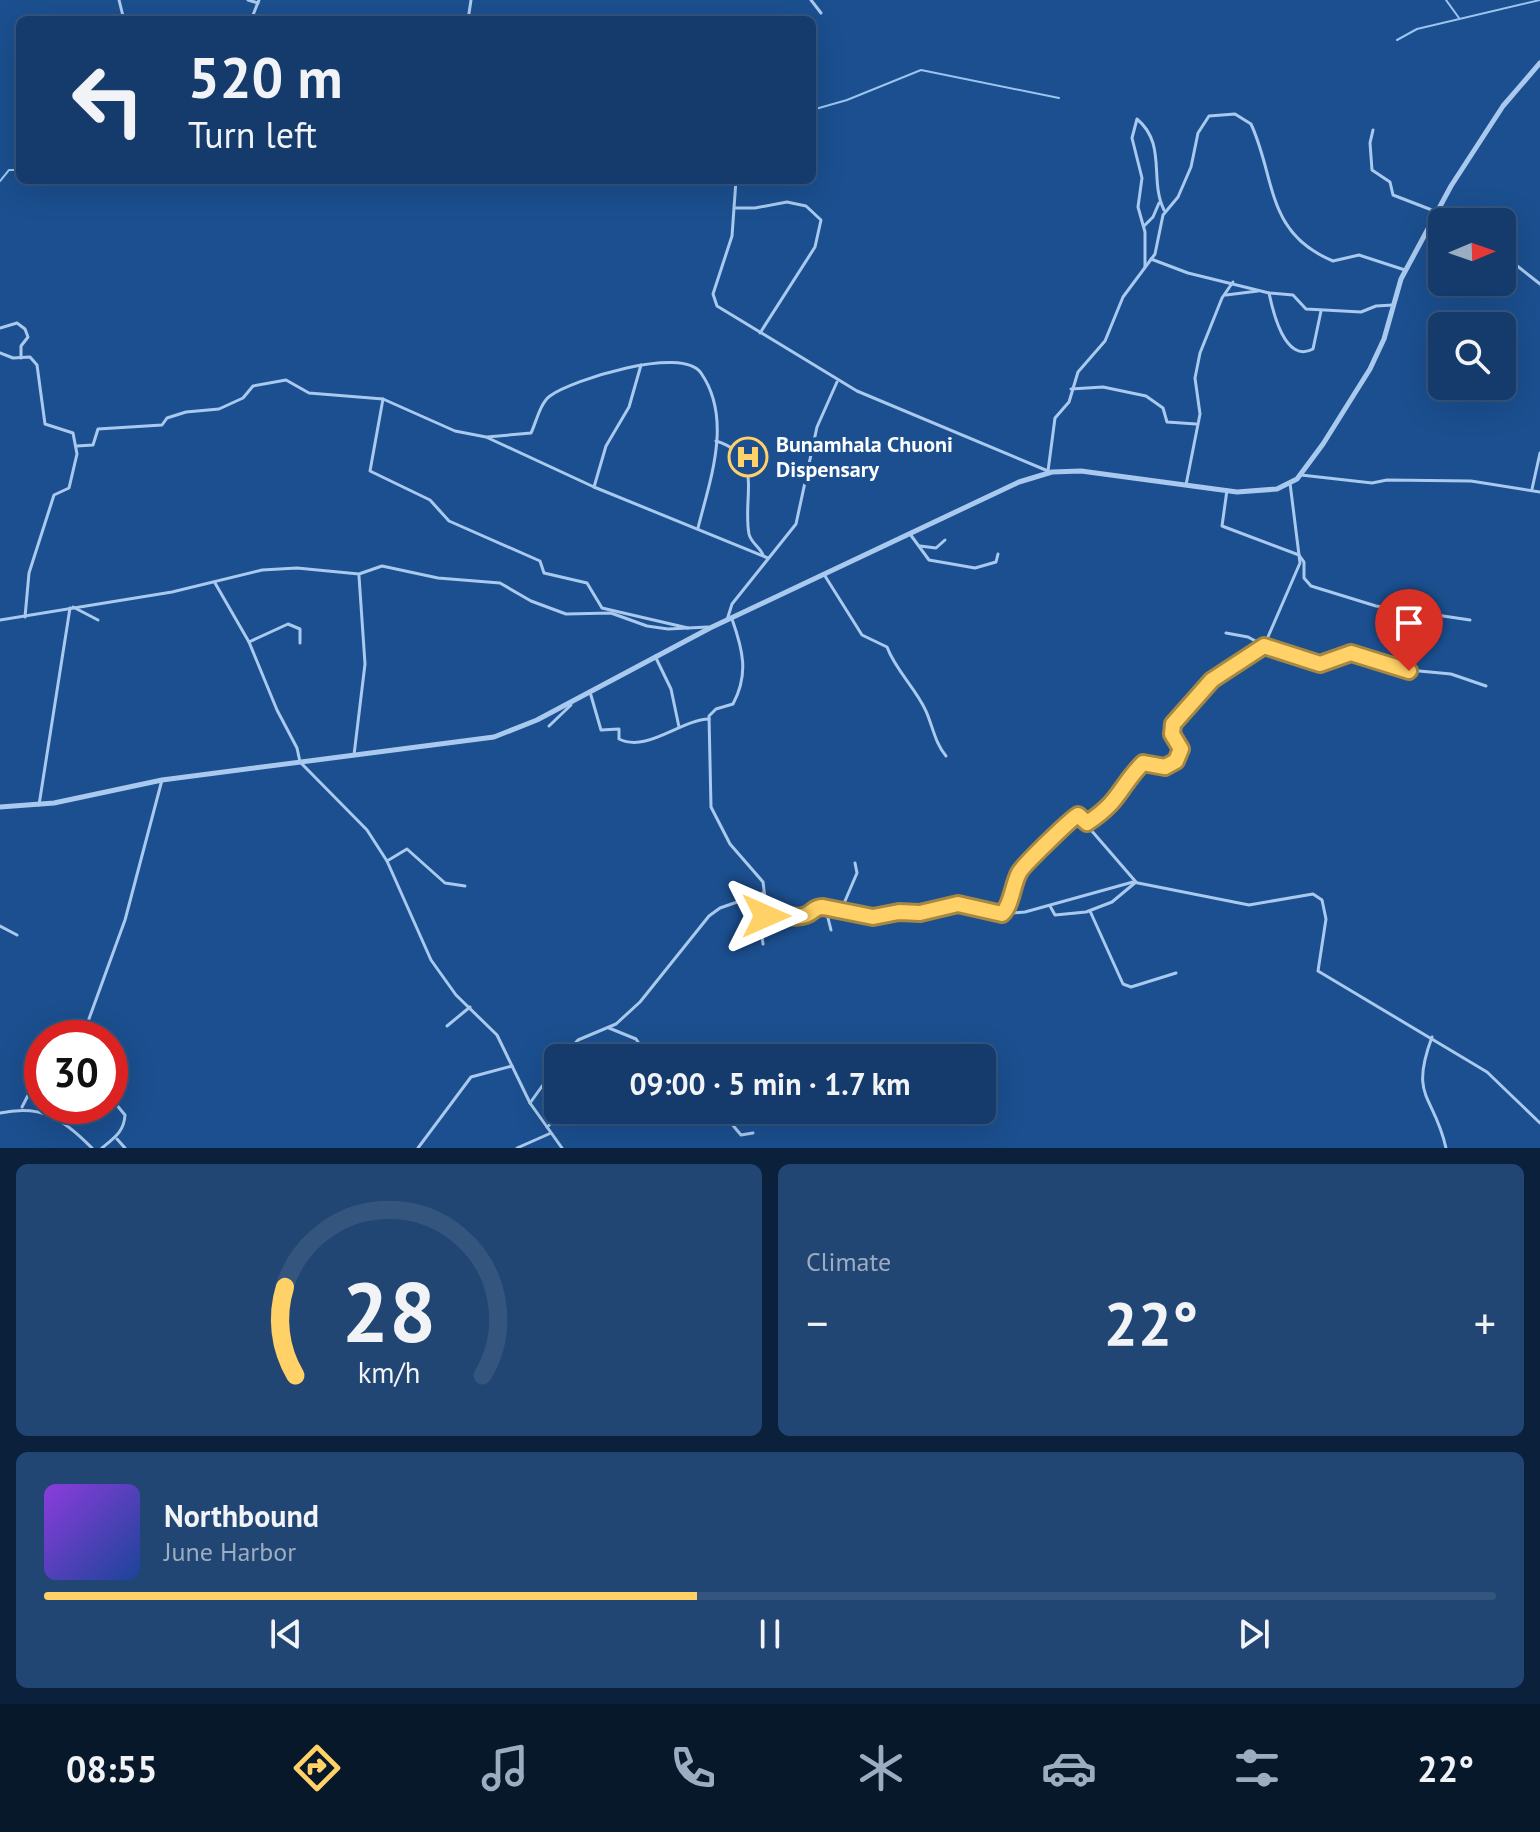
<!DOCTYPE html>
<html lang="en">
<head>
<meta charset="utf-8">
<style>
	:root { --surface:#143b6b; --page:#214673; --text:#f1f3f6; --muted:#9dadc1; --line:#33557e; --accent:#ffd166 }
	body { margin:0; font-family:"PT Sans",sans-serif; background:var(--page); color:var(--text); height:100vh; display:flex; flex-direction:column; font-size:30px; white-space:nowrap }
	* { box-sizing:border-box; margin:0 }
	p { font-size:26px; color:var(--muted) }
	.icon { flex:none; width:44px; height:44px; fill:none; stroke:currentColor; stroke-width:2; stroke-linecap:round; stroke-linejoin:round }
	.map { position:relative; height:1148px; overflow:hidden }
	.panel { display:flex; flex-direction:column; gap:16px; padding:16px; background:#0b203b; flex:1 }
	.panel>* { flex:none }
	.hud { position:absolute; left:16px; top:16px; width:800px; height:168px; border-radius:12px; box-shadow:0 8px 32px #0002,0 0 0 2px var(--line); background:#143b6b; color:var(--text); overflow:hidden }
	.needle { width:52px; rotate:88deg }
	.controls { position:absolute; left:1428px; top:208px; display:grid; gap:16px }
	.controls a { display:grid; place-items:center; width:88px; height:88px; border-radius:12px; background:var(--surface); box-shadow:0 8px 32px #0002,0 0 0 2px var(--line); font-size:40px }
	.speed { position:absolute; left:24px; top:1020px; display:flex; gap:16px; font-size:40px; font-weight:700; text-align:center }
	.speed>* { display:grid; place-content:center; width:104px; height:104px; border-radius:50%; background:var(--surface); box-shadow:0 8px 32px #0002,0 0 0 2px var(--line); line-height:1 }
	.speed .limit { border:12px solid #d22; background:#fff; color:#111 }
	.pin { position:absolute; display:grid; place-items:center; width:68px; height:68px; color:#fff; margin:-82px -34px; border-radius:50% 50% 50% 0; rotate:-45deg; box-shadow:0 0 8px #0007 }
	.pin .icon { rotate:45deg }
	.me { position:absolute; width:88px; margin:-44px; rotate:90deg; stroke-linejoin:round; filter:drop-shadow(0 0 6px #0008) }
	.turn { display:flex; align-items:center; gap:28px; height:168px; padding:0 40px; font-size:36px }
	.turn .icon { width:104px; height:104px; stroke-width:2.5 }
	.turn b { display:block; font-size:56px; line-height:68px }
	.big { font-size:60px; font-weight:600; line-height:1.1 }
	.panel .card { flex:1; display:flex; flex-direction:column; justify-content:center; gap:12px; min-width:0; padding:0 28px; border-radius:12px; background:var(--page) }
	.panel .dial { align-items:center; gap:0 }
	.dial svg { height:208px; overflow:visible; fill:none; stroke:var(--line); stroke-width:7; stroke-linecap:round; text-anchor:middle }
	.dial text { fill:var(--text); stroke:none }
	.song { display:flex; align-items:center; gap:24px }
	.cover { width:96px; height:96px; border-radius:12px; background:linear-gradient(135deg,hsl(270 70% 55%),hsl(220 70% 35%)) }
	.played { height:8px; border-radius:4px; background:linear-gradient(90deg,var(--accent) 45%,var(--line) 45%) }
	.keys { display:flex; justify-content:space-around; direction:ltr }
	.heat { display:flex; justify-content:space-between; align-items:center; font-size:44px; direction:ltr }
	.panel .tiles { flex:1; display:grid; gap:16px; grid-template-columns:1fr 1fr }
	.card:last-child { grid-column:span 2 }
	.trip { position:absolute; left:544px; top:1044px; width:452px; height:80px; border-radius:12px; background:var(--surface); box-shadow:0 8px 32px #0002,0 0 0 2px var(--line); font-weight:600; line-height:80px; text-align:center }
	.dock { display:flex; height:128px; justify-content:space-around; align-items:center; background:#08182b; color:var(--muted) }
	.dock .icon { width:56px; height:56px }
	.dock .active { color:var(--accent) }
	.dock b { font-size:36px; color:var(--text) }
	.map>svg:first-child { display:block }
</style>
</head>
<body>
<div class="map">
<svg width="1540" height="1148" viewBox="0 0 1540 1148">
	<rect width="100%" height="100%" fill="#1b4f8f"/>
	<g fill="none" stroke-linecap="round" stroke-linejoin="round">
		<g stroke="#9cc4f0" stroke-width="2">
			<path d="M1446 0 1459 18"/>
			<path d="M1397 40 1417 29 1540 0"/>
			<path d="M812 110 847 100 921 70 1059 98"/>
			<path d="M0 181 9 170H20"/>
		</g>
		<g stroke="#a9c9ee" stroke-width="3">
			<path d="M119 0 124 20"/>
			<path d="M248 0 258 3"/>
			<path d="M811 0 821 13"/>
			<path d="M251 20 259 0"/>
			<path d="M468 20 471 0"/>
			<path d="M1373 130 1370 143 1372 170 1390 182 1393 195 1463 222"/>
			<path d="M736 180 732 236 713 294 717 306 857 391 1048 471"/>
			<path d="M736 208H755L787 202 806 206 821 220 815 247 760 333"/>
			<path d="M1144 226 1153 217 1159 203"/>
			<path d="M1502 243 1516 265 1540 284"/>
			<path d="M1151 259 1188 273 1269 293 1293 295 1306 309 1361 312 1376 306 1393 305"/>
			<path d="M1145 267V232L1138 207 1142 178 1132 138 1137 119C1167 144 1149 180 1164 210"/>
			<path d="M1269 293C1273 312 1285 364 1313 349L1321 311"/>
			<path d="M1226 295 1258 291"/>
			<path d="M0 328 17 323 25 329 28 337 21 346V358"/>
			<path d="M0 353 13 358 30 357 37 365 45 424 73 433 77 454 69 488 54 495 29 573 25 617"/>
			<path d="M1071 389 1103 387 1146 396 1163 408 1167 422 1196 424"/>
			<path d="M383 399 370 471 430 500 449 521 540 561 544 573 587 583 602 608 688 628"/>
			<path d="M487 437 531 433C536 423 540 403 550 396 572 380 682 345 701 373 733 419 710 480 698 528"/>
			<path d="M716 441C765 456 742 497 749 534 751 543 760 547 763 555"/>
			<path d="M77 446 93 445 98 429 162 425 167 418 186 412 219 409 243 398 253 386 286 380 309 393 383 399 455 431 486 437 594 487 768 558"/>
			<path d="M1048 471 1055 418 1069 402 1078 372 1105 341 1123 297 1155 254 1163 215 1178 197 1191 167 1198 133 1209 116 1235 114 1251 124C1276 178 1265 233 1333 261L1359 255 1405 270"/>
			<path d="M1301 475 1372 483 1387 480 1471 481 1540 492"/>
			<path d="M1186 485 1200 414 1195 378 1200 353 1222 298 1233 282"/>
			<path d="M594 487 606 446 629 407 641 365"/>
			<path d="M1532 489 1540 453"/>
			<path d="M1227 490 1222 526 1299 555 1304 562V578L1311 586 1376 606 1470 620"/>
			<path d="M910 534 929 560 975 568 996 562 998 554"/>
			<path d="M920 546 936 548 945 540"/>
			<path d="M825 576 862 635 887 647C896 671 915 687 926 711 933 727 935 743 946 756"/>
			<path d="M215 583 249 642 277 710 297 748 300 762 367 830 387 861 431 960 456 995 497 1035 530 1103 562 1148"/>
			<path d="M73 607 98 620"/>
			<path d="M732 619C743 650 749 674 733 704L716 709 709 716 711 807 730 844 763 882 766 906 793 916 823 907 877 917 958 904 998 914 1025 912 1133 882 1249 905 1313 894 1322 900 1326 919 1318 971 1487 1072 1540 1123"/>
			<path d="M0 620 172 592 262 570 297 568 359 574 382 566 438 578 500 583 531 601 566 614 611 613 647 626 668 629 708 627"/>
			<path d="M727 620 732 604 796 524 817 427 837 382"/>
			<path d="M1226 633 1248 637 1276 652 1320 664 1351 653 1398 669 1451 674 1486 686"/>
			<path d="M249 642 288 624 300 629V643"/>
			<path d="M655 656 671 689 679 727"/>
			<path d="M590 692 601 730 619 729V739C647 753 680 720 709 719"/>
			<path d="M549 726 571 705"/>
			<path d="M354 755 365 664 359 576"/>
			<path d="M39 805 70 608"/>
			<path d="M1087 823 1110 808 1143 763 1165 767 1176 761 1181 749 1172 734 1173 724 1212 680 1264 646 1300 563 1290 483"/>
			<path d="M387 861 407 849 445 883 465 886"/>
			<path d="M842 908 857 873 855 863"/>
			<path d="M1090 911 1123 984 1131 987 1176 973"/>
			<path d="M1005 912C1009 899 1014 883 1020 871 1024 865 1074 816 1078 815L1136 882 1112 902 1086 912 1055 915 1050 906"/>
			<path d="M0 926 17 935"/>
			<path d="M831 930 828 918 835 908"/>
			<path d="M763 944 761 929 767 907"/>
			<path d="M447 1026 470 1007"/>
			<path d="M609 1028 636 1039 649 1058"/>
			<path d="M1432 1037C1409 1099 1434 1094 1446 1148"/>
			<path d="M82 1038 125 920 162 780"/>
			<path d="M562 1058 578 1040 616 1024 640 1002 709 916 720 908 763 893"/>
			<path d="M617 1058 620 1052"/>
			<path d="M530 1103 558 1064"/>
			<path d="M22 1107 35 1082 40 1055"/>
			<path d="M720 1110 741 1135 753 1133"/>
			<path d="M0 1113C42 1104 62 1118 92 1148"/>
			<path d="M547 1127 566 1110"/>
			<path d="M117 1139 125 1148"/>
			<path d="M102 1148C114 1138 124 1132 125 1115L110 1097"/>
			<path d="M418 1148 471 1077 512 1066"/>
			<path d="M517 1148 551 1133"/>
		</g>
		<path stroke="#a9c9ee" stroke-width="5" d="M0 807 54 803 162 780 494 737 537 720 710 628 1019 482 1052 472 1081 471 1237 492 1277 489 1297 479 1323 444 1370 369 1384 339 1401 279 1451 186 1503 106 1540 63"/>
	</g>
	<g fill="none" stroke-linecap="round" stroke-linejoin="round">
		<g stroke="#a68842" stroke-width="20">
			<path id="route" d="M766 916 767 907C778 913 793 920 806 915 814 912 813 907 823 907L873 917 899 912 920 913 958 904 1002 914C1012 905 1012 886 1019 873 1022 866 1073 817 1078 815L1087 823C1121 801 1119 787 1143 763L1165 767 1176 761 1181 749 1172 734 1173 724 1212 680 1264 646 1320 664 1351 653 1409 671"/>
		</g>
		<use href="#route" stroke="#ffd166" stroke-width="14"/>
	</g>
	<defs>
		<g id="hospital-ring" transform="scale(2)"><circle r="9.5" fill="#1b4f8f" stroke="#ffd166" stroke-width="1.5"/><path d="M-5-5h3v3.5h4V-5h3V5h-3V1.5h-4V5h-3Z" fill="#ffd166"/></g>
	</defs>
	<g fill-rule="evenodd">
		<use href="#hospital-ring" x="748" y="457"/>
	</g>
	<g text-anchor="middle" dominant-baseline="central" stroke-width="8" stroke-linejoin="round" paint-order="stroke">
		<g font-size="22" font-weight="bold" fill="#fff" stroke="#1b4f8f" text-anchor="start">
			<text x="776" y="444">Bunamhala Chuoni<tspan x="776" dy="25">Dispensary</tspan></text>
		</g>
	</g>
</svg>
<div class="controls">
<a><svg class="needle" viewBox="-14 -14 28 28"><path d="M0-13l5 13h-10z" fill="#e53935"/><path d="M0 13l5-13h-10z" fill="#9dadc1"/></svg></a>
<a><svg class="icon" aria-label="search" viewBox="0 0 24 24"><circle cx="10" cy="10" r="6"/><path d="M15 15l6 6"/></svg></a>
</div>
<div class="speed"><div class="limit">30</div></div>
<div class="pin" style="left:1409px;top:671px;background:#d93025"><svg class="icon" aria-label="arrive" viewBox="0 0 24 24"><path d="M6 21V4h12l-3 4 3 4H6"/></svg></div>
<svg class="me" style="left:766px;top:916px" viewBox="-20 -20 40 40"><path d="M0-17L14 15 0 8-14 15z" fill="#ffd166" stroke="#fff" stroke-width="4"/></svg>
<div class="trip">09:00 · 5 min · 1.7 km</div>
<div class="hud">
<div class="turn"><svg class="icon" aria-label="left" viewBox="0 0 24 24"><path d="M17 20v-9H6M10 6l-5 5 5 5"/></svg><div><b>520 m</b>Turn left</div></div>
</div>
</div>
<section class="panel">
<div class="tiles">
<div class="card dial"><svg viewBox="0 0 100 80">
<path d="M14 69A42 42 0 1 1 86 69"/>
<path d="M14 69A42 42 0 0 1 10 35" stroke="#ffd166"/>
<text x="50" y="56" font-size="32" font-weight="700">28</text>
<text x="50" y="72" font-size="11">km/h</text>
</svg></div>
<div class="card"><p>Climate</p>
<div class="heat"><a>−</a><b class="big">22°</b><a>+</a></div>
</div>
<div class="card">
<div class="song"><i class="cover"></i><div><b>Northbound</b><p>June Harbor</p></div></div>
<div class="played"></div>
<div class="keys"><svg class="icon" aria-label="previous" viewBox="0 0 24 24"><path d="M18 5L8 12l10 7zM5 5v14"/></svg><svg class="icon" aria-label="pause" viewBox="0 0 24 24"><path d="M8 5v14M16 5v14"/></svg><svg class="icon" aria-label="next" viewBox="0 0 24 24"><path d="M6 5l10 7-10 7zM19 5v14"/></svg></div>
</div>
</div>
</section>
<nav class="dock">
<b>08:55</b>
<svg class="icon active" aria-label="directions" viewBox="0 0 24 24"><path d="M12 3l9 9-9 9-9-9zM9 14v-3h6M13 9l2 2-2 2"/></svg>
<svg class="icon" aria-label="music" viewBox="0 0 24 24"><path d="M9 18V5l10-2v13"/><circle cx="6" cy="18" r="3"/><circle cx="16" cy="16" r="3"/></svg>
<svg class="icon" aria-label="phone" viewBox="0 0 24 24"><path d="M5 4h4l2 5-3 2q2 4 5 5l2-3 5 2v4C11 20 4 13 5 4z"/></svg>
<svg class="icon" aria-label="climate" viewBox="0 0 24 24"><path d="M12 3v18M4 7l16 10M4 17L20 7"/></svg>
<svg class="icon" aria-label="car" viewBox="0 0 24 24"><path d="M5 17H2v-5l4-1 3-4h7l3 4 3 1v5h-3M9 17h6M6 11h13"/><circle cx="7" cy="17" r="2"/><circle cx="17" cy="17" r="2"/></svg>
<svg class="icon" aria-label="filters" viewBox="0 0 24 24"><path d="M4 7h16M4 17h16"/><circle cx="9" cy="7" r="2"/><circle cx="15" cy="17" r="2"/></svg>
<b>22°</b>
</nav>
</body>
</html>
